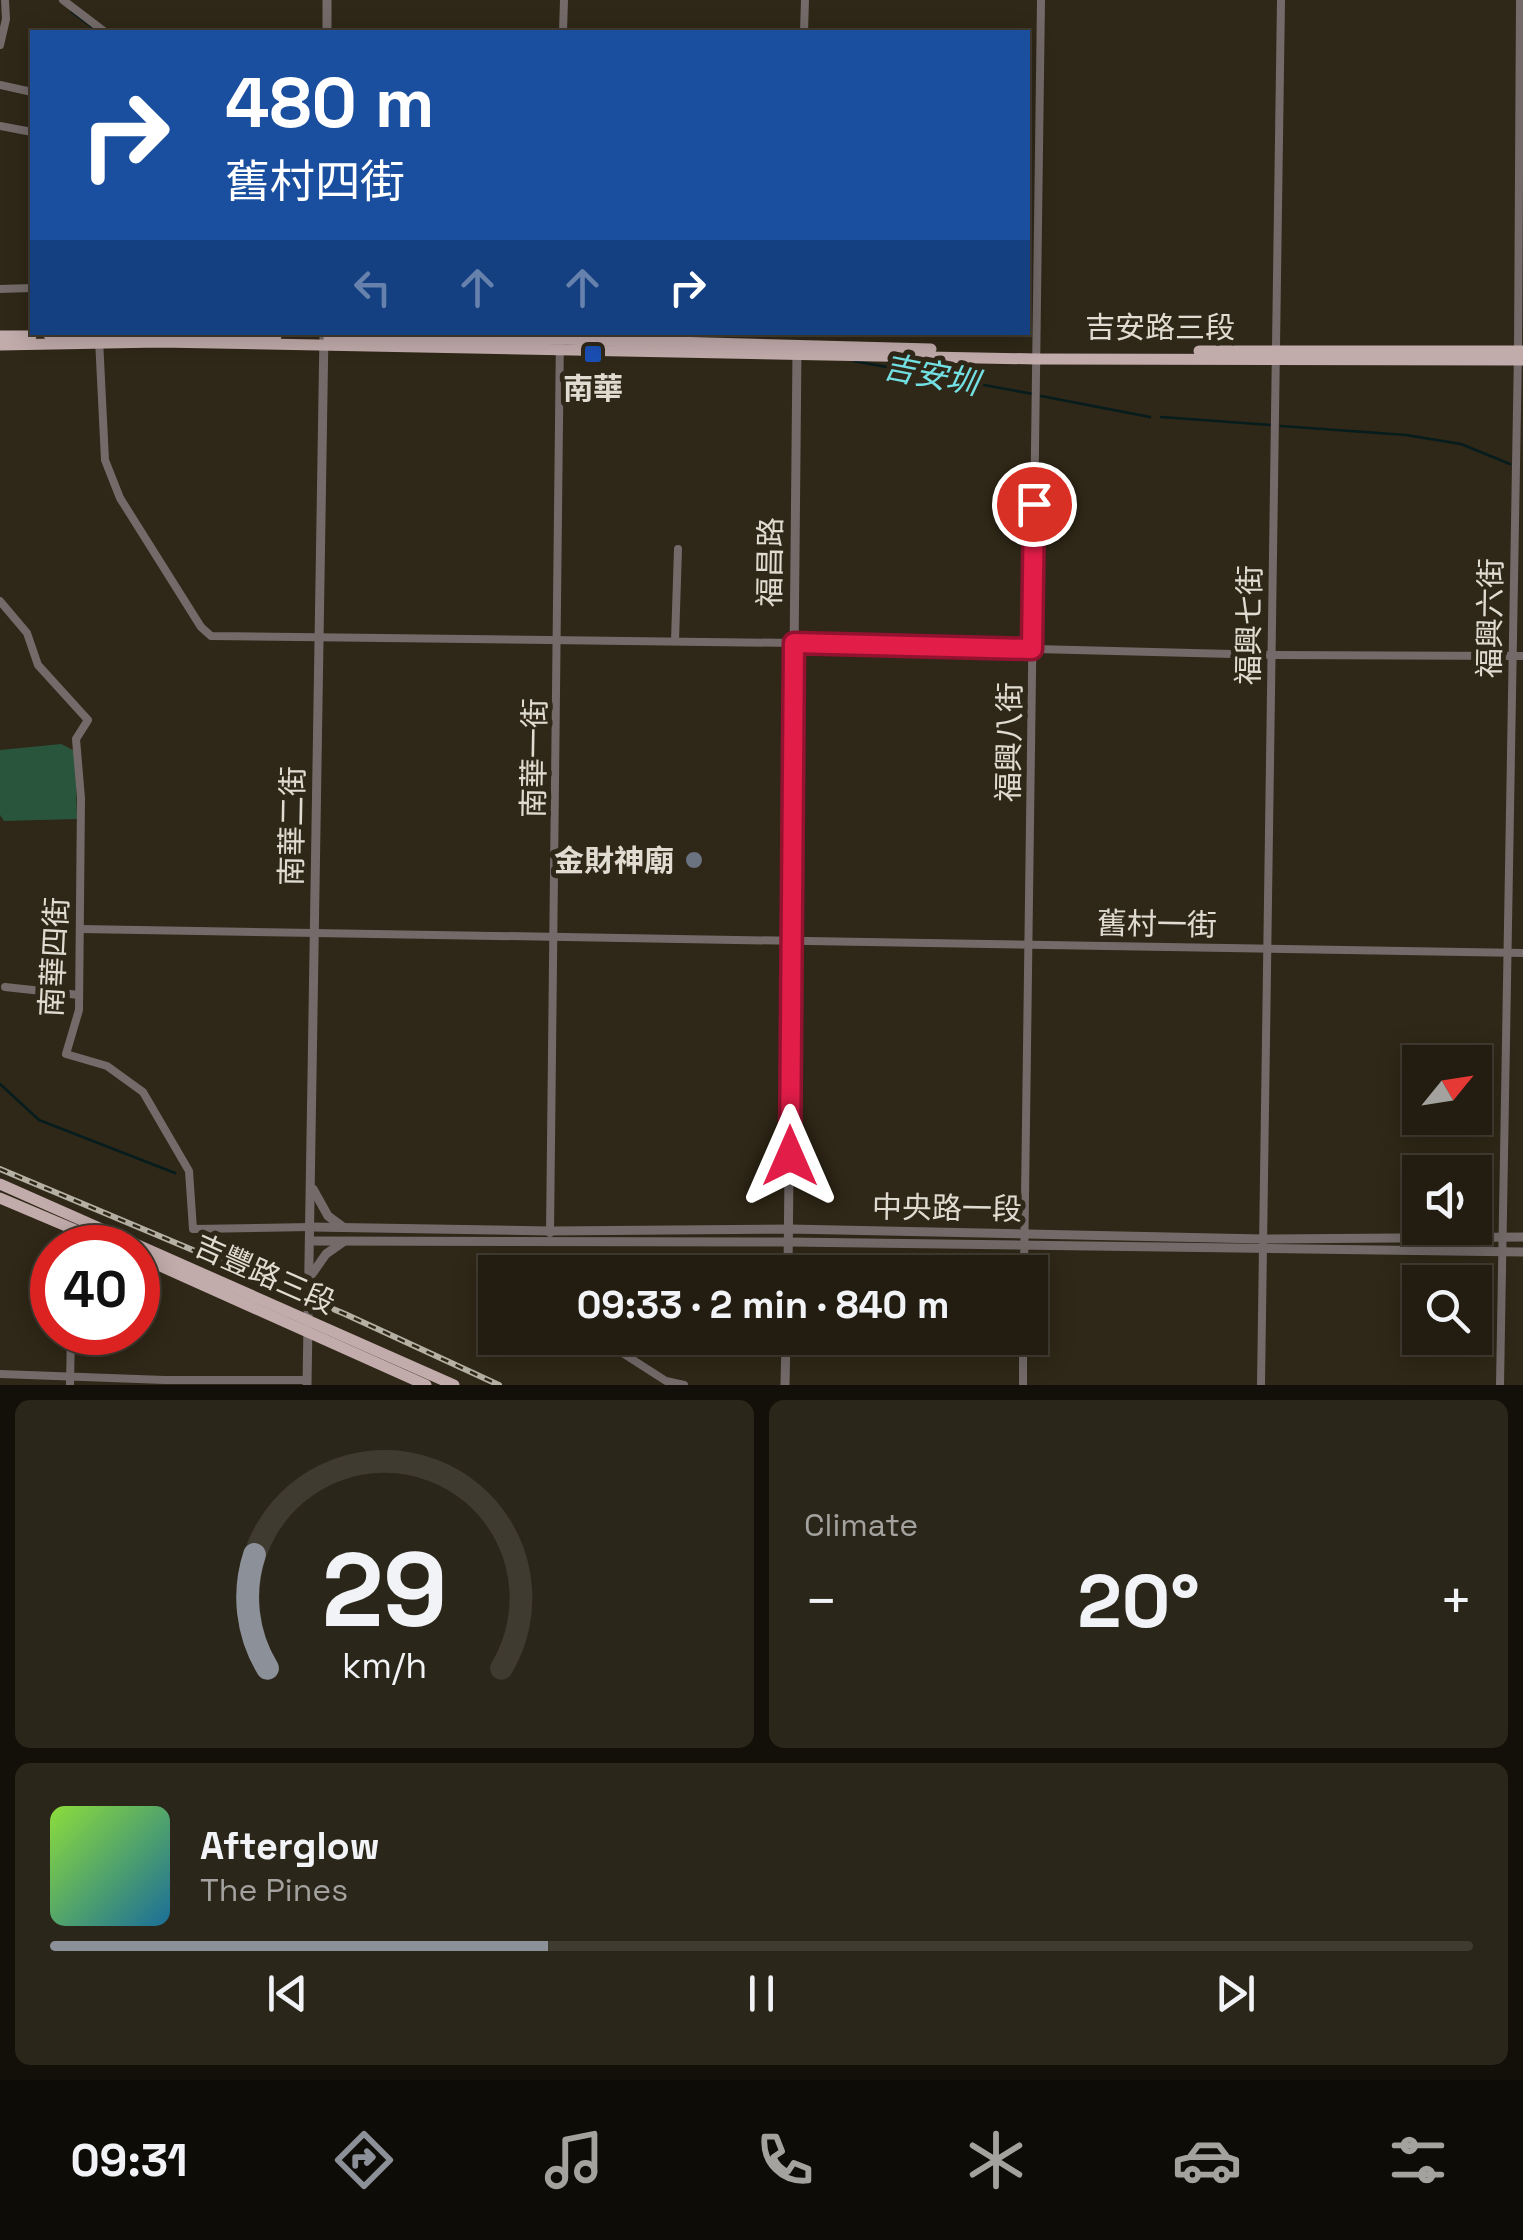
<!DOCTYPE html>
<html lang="en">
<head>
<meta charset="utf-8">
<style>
	:root { --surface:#231d11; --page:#2b261a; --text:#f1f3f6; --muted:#a3a29f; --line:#403b31; --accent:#8c9099 }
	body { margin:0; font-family:"Space Grotesk","Noto Sans TC",sans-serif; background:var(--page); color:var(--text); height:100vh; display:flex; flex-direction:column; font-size:38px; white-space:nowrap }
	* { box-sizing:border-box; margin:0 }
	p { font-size:32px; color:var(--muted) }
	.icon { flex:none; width:55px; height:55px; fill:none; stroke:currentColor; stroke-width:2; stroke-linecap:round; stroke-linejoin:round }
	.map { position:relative; height:1385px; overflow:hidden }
	.sheet { display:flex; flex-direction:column; gap:15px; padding:15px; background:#131009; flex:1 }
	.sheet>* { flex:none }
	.hud { position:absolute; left:30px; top:30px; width:1000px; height:305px; border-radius:0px; box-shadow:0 5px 25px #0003,0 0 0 2px var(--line); background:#1a4fa0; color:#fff; overflow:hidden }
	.needle { width:65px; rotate:60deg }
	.tools { position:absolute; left:1402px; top:1045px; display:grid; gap:20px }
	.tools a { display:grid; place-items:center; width:90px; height:90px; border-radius:0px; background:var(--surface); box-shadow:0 5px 25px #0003,0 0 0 2px var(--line); font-size:50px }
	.speed { position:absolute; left:30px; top:1225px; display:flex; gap:20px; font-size:50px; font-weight:700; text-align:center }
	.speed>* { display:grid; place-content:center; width:130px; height:130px; border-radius:50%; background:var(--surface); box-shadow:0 5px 25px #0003,0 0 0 2px var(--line); line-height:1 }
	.speed .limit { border:15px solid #d22; background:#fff; color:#111 }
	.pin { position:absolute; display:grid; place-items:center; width:85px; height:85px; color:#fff; margin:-42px; border:5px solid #fff; border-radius:50%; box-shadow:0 2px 10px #0007 }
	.me { position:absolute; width:110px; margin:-55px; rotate:0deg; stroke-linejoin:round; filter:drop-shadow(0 0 8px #0008) }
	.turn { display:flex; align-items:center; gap:35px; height:210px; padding:0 30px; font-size:45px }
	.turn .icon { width:130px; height:130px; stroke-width:2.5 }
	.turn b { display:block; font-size:70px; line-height:85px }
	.lanes { display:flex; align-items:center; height:95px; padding:0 30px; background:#0003; justify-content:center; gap:50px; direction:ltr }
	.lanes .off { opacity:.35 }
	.big { font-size:75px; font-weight:800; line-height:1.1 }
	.sheet .widget { flex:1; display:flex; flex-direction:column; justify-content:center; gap:15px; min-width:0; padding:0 35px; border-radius:15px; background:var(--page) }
	.sheet .dial { align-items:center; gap:0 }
	.dial svg { height:260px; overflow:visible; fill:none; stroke:var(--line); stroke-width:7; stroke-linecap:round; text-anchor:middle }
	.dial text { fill:var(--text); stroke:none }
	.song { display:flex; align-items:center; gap:30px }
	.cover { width:120px; height:120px; border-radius:15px; background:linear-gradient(135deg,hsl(90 70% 55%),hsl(200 70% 35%)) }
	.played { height:10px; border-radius:5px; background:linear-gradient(90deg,var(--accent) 35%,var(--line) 35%) }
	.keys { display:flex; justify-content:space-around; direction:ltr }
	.heat { display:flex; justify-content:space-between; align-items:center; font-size:55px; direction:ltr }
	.sheet .tiles { flex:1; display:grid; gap:15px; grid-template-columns:1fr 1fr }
	.widget:last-child { grid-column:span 2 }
	.trip { position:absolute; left:478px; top:1255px; width:570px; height:100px; border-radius:0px; background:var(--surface); box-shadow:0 5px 25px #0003,0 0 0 2px var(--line); font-weight:800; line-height:100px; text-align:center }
	.menu { display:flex; height:160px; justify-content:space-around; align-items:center; background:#0e0c07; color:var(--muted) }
	.menu .icon { width:70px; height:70px }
	.menu .on { color:var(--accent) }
	.menu b { font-size:45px; color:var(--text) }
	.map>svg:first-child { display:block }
</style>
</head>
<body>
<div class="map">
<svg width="1523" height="1385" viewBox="0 0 1523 1385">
	<rect width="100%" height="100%" fill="#2f2717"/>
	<path fill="#28553c" d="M61 744 75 751 77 819 4 821 0 815V750Z"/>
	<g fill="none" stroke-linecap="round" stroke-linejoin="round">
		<g stroke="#061c1d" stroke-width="2.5">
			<path d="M72 12 99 32"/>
			<path d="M689 332 691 334"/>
			<path d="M854 361 1033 394"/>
			<path d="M1041 396 1150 417"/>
			<path d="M1161 417 1271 425"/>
			<path d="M1281 426 1406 435 1461 444 1510 464"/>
			<path d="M0 1084 39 1120 175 1173"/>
		</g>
		<g stroke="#746a6a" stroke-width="8">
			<path d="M63 0 105 32"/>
			<path d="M563 32 564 0"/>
			<path d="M804 32 805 0"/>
			<path d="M0 45 6 19 5 0"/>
			<path d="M0 85 32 92"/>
			<path d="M0 126 32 132"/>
			<path d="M0 289 32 288"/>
			<path d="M99 339 105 460 120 498 201 627 211 636 794 643 1271 655 1523 656"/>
			<path d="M0 601 27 633 38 665 88 720 76 739 81 798 79 1010 66 1054 107 1066 143 1092 189 1171 193 1229 311 1227"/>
			<path d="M675 641 678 549"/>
			<path d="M80 929 1523 953"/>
			<path d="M5 987 79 995"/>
			<path d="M550 1233 560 332"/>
			<path d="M73 1248V1228"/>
			<path d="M1024 1272 1041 0"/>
			<path d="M599 1338 666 1381 684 1385"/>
			<path d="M0 1374 165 1380H307"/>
			<path d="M70 1385 71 1332"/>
			<path d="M1023 1385V1338"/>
			<path d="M1261 1385 1281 0"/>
			<path d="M1500 1385 1518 351 1520 0"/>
		</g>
		<g stroke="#746a6a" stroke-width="9">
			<path d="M327 32V0"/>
			<path d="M313 1189 328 1216 343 1227"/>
			<path d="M311 1227 550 1231 790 1229 1263 1239 1523 1237"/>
			<path d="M311 1241 789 1242 1523 1252"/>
			<path d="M788 1272 797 350"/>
			<path d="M312 1274 326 1254 343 1242"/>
			<path d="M307 1385 324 332"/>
			<path d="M785 1385 786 1338"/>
		</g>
		<g stroke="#c1abab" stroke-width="11">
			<path d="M49 335 276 336"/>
			<path d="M0 336H31"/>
			<path d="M329 338 560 339 931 349"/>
			<path d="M0 345 160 342 1037 359 1523 360"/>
			<path d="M1199 351H1523"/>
			<path d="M0 1184 454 1385"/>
			<path d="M0 1198 118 1248"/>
			<path d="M138 1256 426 1385"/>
		</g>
		<g stroke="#b5b0a4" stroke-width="6">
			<path id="rail" d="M0 1169 345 1314 499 1385"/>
		</g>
		<use href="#rail" stroke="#2f2717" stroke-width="2.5" stroke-dasharray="8" stroke-linecap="butt"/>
	</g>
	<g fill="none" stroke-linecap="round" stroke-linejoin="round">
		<g stroke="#92132f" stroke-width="25">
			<path id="route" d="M790 1156 794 643 1032 649 1034 504"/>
		</g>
		<use href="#route" stroke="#e11d48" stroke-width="18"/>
	</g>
	<rect fill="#1a4fb4" stroke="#2f2717" stroke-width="4" x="583" y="344" width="20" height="20" rx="5"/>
	<circle fill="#6b7280" stroke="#2f2717" stroke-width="4" cx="694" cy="860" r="10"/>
	<g text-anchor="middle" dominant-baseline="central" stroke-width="10" stroke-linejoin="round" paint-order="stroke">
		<g font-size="30" fill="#e0dcd1" stroke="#2f2717">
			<text x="1160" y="327">吉安路三段</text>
			<text transform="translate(770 562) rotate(-89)">福昌路</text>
			<text transform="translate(1490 618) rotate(-89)">福興六街</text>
			<text transform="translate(1249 625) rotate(-89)">福興七街</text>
			<text transform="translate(1009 742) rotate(-89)">福興八街</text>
			<text transform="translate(534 758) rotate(-89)">南華一街</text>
			<text transform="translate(292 826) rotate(-89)">南華二街</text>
			<text transform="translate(1157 924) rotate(1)">舊村一街</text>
			<text transform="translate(54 957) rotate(-87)">南華四街</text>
			<text transform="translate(947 1208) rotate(1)">中央路一段</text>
			<text transform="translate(265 1274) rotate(24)">吉豐路三段</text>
		</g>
		<g font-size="30" font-weight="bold" fill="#e0dcd1" stroke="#2f2717">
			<text x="593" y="388">南華</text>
			<text x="674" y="860" text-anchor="end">金財神廟</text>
		</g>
		<g font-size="32" font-style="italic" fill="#73e1e4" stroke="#2f2717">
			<text transform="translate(931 375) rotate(11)">吉安圳</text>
		</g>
	</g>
</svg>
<div class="tools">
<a><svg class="needle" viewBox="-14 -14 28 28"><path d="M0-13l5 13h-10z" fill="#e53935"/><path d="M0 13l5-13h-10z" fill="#a3a29f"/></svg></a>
<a><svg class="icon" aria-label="sound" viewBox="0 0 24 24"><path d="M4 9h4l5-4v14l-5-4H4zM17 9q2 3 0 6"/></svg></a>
<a><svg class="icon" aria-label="search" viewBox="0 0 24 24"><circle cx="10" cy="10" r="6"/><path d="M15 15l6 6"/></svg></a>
</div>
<div class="speed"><div class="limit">40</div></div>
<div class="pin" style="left:1034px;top:504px;background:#d93025"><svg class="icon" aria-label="arrive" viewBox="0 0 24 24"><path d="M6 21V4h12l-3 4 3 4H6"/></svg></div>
<svg class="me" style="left:790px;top:1156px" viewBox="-20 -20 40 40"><path d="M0-17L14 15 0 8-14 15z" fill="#e11d48" stroke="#fff" stroke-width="4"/></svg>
<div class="trip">09:33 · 2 min · 840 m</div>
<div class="hud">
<div class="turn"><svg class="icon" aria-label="right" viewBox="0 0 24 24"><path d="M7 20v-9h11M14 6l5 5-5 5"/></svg><div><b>480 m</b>舊村四街</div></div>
<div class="lanes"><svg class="icon off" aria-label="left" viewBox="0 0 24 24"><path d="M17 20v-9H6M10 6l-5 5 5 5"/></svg><svg class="icon off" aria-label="ahead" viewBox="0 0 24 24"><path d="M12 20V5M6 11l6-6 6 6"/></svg><svg class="icon off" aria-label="ahead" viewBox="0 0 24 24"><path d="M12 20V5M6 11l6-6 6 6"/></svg><svg class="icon" aria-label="right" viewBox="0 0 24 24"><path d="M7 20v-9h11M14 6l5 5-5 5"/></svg></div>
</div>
</div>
<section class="sheet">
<div class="tiles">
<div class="widget dial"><svg viewBox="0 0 100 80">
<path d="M14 69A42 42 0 1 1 86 69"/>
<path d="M14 69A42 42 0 0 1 10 34" stroke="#8c9099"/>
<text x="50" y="56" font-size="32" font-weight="700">29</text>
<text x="50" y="72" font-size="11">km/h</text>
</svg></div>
<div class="widget"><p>Climate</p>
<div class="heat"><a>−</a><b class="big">20°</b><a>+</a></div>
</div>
<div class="widget">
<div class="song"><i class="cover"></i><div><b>Afterglow</b><p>The Pines</p></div></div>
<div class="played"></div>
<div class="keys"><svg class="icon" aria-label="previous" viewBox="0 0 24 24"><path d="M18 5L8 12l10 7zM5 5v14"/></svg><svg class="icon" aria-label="pause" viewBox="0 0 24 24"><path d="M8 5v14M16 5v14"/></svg><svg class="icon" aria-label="next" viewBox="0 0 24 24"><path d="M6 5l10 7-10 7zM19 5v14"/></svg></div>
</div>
</div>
</section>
<nav class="menu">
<b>09:31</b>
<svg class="icon on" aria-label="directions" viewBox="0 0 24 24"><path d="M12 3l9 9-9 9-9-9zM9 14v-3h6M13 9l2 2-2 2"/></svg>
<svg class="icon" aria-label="music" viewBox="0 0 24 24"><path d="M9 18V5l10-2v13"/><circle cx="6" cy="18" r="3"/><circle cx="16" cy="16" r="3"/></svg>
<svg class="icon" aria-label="phone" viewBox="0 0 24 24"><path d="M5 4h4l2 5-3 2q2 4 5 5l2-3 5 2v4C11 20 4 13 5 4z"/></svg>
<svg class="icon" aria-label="climate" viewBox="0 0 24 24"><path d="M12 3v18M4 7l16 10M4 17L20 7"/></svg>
<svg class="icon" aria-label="car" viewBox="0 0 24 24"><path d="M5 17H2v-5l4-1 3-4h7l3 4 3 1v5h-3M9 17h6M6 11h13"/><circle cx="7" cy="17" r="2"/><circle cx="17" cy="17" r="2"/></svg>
<svg class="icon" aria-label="filters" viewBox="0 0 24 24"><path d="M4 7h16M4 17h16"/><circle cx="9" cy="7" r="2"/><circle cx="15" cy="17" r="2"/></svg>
</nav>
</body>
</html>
